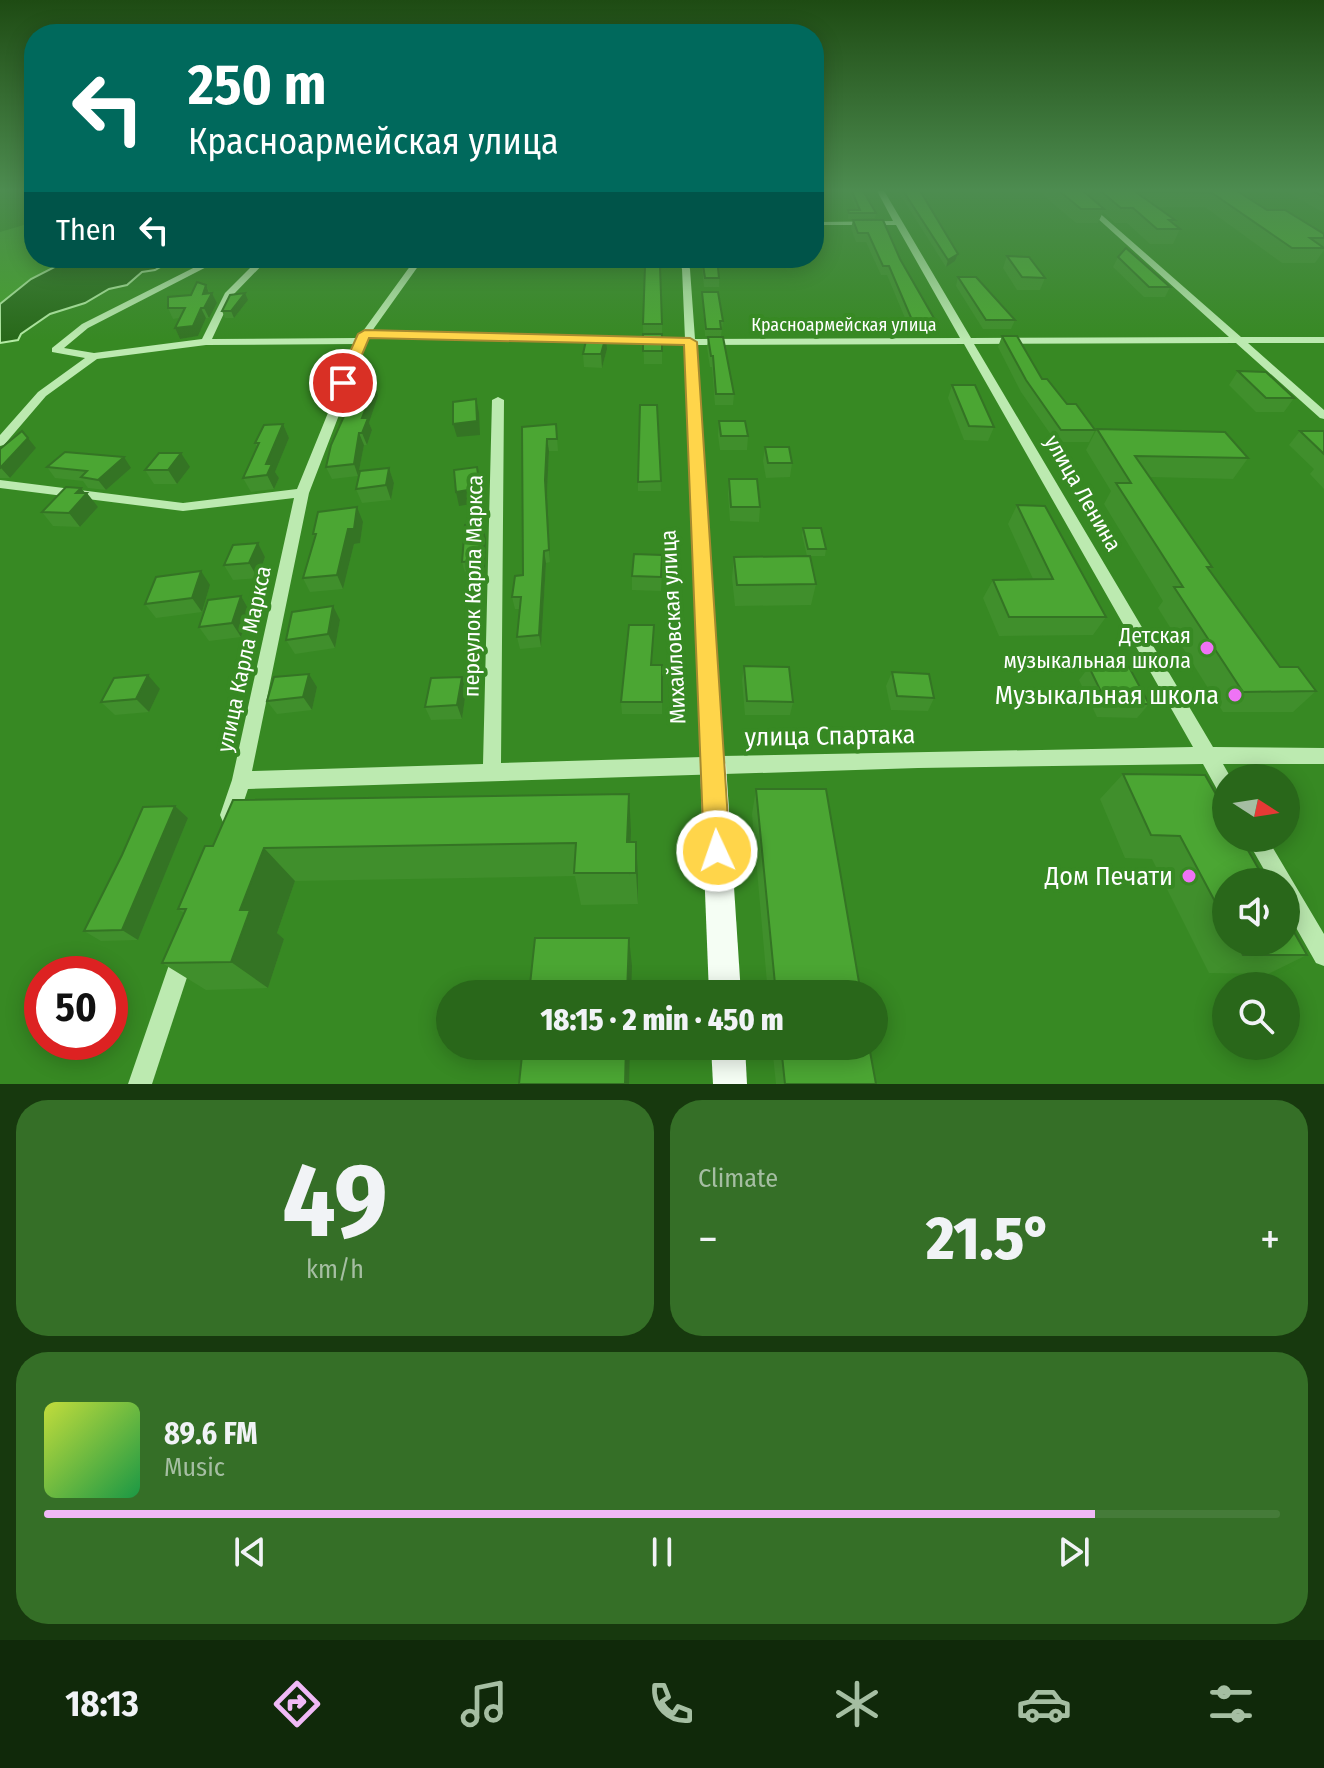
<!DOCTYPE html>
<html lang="en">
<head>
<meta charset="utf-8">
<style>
	:root { --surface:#29671a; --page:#356f27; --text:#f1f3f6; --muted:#a5bea2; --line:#457b39; --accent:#f0b9f6 }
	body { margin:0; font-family:"Fira Sans Condensed",sans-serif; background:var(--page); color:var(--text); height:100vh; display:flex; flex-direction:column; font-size:30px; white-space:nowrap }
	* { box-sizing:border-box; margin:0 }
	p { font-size:26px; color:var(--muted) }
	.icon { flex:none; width:44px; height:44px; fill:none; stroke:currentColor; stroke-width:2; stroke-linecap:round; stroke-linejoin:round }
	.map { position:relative; height:1084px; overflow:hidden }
	.panel { display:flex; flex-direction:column; gap:16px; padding:16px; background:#17390e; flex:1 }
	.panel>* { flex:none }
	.top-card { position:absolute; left:24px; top:24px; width:800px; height:244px; border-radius:32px; box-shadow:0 4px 20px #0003; background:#00695c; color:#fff; overflow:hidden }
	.needle { width:52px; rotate:102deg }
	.controls { position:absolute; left:1212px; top:764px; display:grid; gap:16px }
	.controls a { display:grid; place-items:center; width:88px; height:88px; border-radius:50%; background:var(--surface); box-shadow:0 4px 20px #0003; font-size:40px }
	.speed { position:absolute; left:24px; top:956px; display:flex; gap:16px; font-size:40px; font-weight:700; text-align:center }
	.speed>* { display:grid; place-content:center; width:104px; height:104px; border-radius:50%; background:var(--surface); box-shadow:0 4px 20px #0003; line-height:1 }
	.speed .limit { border:12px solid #d22; background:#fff; color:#111 }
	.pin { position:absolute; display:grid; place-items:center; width:68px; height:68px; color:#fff; margin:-34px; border:4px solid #fff; border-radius:50%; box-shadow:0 2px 8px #0007 }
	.me { position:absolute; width:88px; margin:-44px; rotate:357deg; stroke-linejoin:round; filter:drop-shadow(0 0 6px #0008) }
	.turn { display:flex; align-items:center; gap:28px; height:168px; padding:0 32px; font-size:36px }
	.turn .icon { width:104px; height:104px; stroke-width:2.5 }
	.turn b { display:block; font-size:56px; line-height:68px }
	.then { display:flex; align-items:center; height:76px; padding:0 32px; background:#0003; gap:16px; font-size:30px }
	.big { font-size:60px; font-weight:800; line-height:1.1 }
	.panel .tile { flex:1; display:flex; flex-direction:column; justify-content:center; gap:12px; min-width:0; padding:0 28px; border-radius:32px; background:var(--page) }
	.panel .dial { align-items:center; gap:0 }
	.dial b { font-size:104px; line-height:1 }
	.song { display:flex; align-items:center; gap:24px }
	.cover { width:96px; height:96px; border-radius:12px; background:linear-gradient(135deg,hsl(70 70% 55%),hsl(140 70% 35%)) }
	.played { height:8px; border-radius:4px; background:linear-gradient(90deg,var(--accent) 85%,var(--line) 85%) }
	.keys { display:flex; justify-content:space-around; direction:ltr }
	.heat { display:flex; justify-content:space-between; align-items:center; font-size:44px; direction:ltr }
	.panel .tiles { flex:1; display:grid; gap:16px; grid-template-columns:1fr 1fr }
	.tile:last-child { grid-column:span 2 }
	.trip { position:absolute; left:436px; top:980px; width:452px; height:80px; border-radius:40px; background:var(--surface); box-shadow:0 4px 20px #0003; font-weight:800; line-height:80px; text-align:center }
	.menu { display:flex; height:128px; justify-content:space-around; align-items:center; background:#10290a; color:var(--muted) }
	.menu .icon { width:56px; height:56px }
	.menu .active { color:var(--accent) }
	.menu b { font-size:36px; color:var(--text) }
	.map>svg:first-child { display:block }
</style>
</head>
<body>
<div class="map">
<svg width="1324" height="1084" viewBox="0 0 1324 1084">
	<rect width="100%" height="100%" fill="#378923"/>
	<path fill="#46a12d" d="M34 222V258H72L31 279 0 304V232Z"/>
	<path fill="#286919" stroke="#b4eba4" stroke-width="2" d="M72 258H176L155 270 142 272 127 285 109 289 85 303 50 314 21 334 18 340 0 343V304L31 279Z"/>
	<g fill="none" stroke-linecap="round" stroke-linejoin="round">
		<g fill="#bceab0" fill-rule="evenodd">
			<path d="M876 189H883L971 338 1229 337 1065 189H1072L1241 337H1324V343H1248L1324 410V419L1320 418 1236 343 974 344 1213 747 1324 748V764H1223L1231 778H1226V796L1219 793 1203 764 918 768 248 789 237 822 230 824 223 822 220 815 232 780 294 498 183 511 0 488V480L183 503 297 489 356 344 206 345 97 359 46 396 4 445 0 446V435L38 392 85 358 52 352V348L82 324 213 258 222 259 88 328 64 348 94 353 202 339 225 293 260 258H269L232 296 212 339 358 338 416 258H424L372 331 685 339 682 269 678 258H686L690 269 695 339 960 338 896 225H814V217L819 222 893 221ZM369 337 685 345 703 757 501 763 504 400 498 397 492 400 483 764 252 771 309 493ZM964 344 1193 747 722 756 695 345Z"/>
			<path d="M1246 838H1267L1324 934V966L1316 963 1286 910V882H1271Z"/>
			<path d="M183 945 191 948 194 956 152 1084H128L172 956 175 948Z"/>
		</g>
		<g fill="#f5fef4" fill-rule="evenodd">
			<path d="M713 753 722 756 726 765 741 994H709L700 765 704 756Z"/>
			<path d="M711 1046H745L747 1084H713Z"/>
		</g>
	</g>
	<g fill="#408f2c">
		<path d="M849 189H862L876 213 875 218 848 219V210H856L849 192Z"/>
		<path d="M900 189H919L958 254 955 261 946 267 899 193Z"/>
		<path d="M1036 189H1234L1267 210 1324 234V250L1315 263H1282L1205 207H1156L1175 220 1174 224 1180 229 1173 244H1150L1127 223H1115L1103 212 1098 223H1076Z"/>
		<path d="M1282 189H1324V213Z"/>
		<path d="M853 220 900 259 935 320 932 330H910L887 275H881L866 242H856L851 228Z"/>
		<path d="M1007 256 1045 278 1040 290H1017L1003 268Z"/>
		<path d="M1118 257 1170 287 1165 297H1144L1113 267Z"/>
		<path d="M603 258H653V264L612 263V259Z"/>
		<path d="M701 258H717L719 278V287H704Z"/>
		<path d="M958 277 1015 320 1011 329H983L956 286Z"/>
		<path d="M206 285 210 293H212L217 303 209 318H206L198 336 180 339 175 328 179 318 173 319 168 308Z"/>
		<path d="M702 292 723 321 721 336H705Z"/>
		<path d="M248 300 234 318H225L222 311Z"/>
		<path d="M643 324H662V364H644Z"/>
		<path d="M606 336 607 349 602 368 584 367 583 354Z"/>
		<path d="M1002 336 1067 404 1095 430 1089 442H1056L1021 392 998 347Z"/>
		<path d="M708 337 734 394 733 405H715L712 367H710L707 348Z"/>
		<path d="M1238 371 1294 398 1284 412H1256L1229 385Z"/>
		<path d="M952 385 994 427 988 441 964 440 948 398Z"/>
		<path d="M378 396 369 423 372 430 367 445H364L358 476 332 479 326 467Z"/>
		<path d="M657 405 661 491H638V482Z"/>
		<path d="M719 421 748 436 747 450H720L718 435Z"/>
		<path d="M283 424 289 438 275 472 279 478 274 489 251 492 243 478 257 447 255 443Z"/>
		<path d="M556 424 558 451H549L547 492 550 562 546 563 541 647 520 649 517 637 520 609H515L512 597 523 575 522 427Z"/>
		<path d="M1097 429 1248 458 1233 479 1150 477 1212 567 1209 570 1280 667 1316 691 1293 712H1223L1158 608 1163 601 1104 504 1111 491 1086 450Z"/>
		<path d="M1300 431H1324V489L1310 474 1314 469 1289 445Z"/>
		<path d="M765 447 792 463 790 477 766 478 763 461Z"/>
		<path d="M36 448 10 478H0V449Z"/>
		<path d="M47 467 131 468 106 490 88 488 83 481 55 478Z"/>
		<path d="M190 467 177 484H154L145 470Z"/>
		<path d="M389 468 394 483 391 500 362 503 356 489Z"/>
		<path d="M729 479 760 507 759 522 730 521 728 493Z"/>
		<path d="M81 488 98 507 80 527 53 526 42 512Z"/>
		<path d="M1017 505 1106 617 1093 635 999 636 983 598 993 580 1033 579 1008 524Z"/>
		<path d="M363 522 360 543 354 544 343 589 310 592 303 578 315 538 313 534Z"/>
		<path d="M482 524 486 538 485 574 466 576 462 562Z"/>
		<path d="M803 528 826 549 825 556H810L816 584 811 605 735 606 732 578 734 557 807 556 802 535Z"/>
		<path d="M258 543 265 557 258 578 233 580 224 565Z"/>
		<path d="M662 570 661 591 632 590V576Z"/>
		<path d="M210 585 202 612 156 618 145 604Z"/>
		<path d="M241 596 249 610 241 637 209 641 199 627Z"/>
		<path d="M340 620 335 648 295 654 286 640Z"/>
		<path d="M654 625 652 665H662V714H622L621 702Z"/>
		<path d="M744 666 793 702 790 715H745L742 680Z"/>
		<path d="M1089 667 1149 704 1137 718 1097 717 1079 680Z"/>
		<path d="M892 672 934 698 928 711 891 710 886 686Z"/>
		<path d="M309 674 317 687 312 710 277 714 267 701Z"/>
		<path d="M160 689 149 712 115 715 101 702Z"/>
		<path d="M466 691 462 719 431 720 425 707Z"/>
		<path d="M1123 774 1226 882V942H1286L1307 955 1268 974 1209 973 1152 859 1125 858 1100 799Z"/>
		<path d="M756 789 861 994H768L752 814Z"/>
		<path d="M629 794 631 842 638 875V904L581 905 575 876 295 881 277 933 284 939 268 988 206 990 162 963 184 913 178 909 213 846Z"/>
		<path d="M175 806 188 818 138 940 101 941 84 931Z"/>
		<path d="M772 1046H869L876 1084H776Z"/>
	</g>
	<g fill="#347424">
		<path d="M958 254 955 261 946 267 948 260Z"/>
		<path d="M206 285 210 296 212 293 217 303 209 318 204 308 203 294Z"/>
		<path d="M245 293 248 300 234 318 231 311Z"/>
		<path d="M201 308 206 318 198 336 180 339 175 328Z"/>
		<path d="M606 336 607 349 602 368 601 354Z"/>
		<path d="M375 385 378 396 369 423 372 430 367 445 362 433V418Z"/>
		<path d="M476 399 479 413 480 435 457 437 453 424Z"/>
		<path d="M283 424 289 438 275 472 279 478 274 489 267 475 266 464Z"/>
		<path d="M359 433 364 445 358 476 354 464Z"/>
		<path d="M28 438 36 448 10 478 1 468Z"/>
		<path d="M547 439 549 451 547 492 550 562 549 550 545 480Z"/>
		<path d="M181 453 190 467 177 484 168 470Z"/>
		<path d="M124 457 131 468 106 490 98 480Z"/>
		<path d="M477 467 483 502 459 506 456 492Z"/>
		<path d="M389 468 394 483 391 500 386 485Z"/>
		<path d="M81 488 86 495 87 493 98 507 80 527 69 513 76 493Z"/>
		<path d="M357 507 363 522 360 543 354 544 343 589 337 575 348 529Z"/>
		<path d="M482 524 486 538 485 574 481 560Z"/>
		<path d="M258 543 265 557 258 578 249 563Z"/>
		<path d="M544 551 546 563 541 647 539 635Z"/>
		<path d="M201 571 210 585 202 612 192 598Z"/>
		<path d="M241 596 249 610 241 637 232 623Z"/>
		<path d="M333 606 340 620 335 648 328 634Z"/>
		<path d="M309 674 317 687 312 710 303 697Z"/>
		<path d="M148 675 160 689 149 712 136 699Z"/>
		<path d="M462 677 466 691 462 719 457 705Z"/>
		<path d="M629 794 631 830 630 876 627 842Z"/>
		<path d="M175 806 188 818 138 940 122 930Z"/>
		<path d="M636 842 638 875V904L636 873Z"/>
		<path d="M264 848 295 881 277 933 284 939 268 988 231 962 240 910Z"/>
		<path d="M629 938 632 966 631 994H627Z"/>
		<path d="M626 1046H630L629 1084H625Z"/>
	</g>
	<g fill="#4ba633" stroke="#347424" stroke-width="2">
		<path d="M851 189H862L876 213H849L848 210H860Z"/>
		<path d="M902 189H919L958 254 948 260Z"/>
		<path d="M1057 189H1081L1104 209H1081Z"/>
		<path d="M1098 189H1234L1267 210H1285L1324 234V238H1310L1324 248H1292L1212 193 1136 192 1175 220H1169L1180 229H1157L1133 208H1121Z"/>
		<path d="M1309 189H1324V197Z"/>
		<path d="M853 220H883L900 259 935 320H912L889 266H883L868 233H858Z"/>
		<path d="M1126 248 1170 287H1149L1118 257Z"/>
		<path d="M1007 256 1029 257 1045 278 1022 277Z"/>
		<path d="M702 258H717L719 278H705Z"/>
		<path d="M645 266H660L662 324H643Z"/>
		<path d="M958 277H976L1015 320H986Z"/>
		<path d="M197 282 206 285 203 294 212 293 204 308H201L193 326 175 328 185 308H168V297L191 295Z"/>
		<path d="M702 292H718L723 321H720L721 329H706Z"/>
		<path d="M245 293 231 311H222L230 295Z"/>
		<rect x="643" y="334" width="19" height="17"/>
		<path d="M587 336H606L601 354H583Z"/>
		<path d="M1002 336H1017L1042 379H1047L1067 404H1076L1095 430H1061L1026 380Z"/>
		<path d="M708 337H723L734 394H716L713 356H711Z"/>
		<path d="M1238 371 1266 372 1294 398H1266Z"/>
		<path d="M358 385H375L362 418H368L362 433H359L354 464 326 467 331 445Z"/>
		<path d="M952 385H975L994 427 969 426Z"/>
		<path d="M476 399 477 421 453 424V402Z"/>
		<path d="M640 405H657L661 481 638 482Z"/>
		<path d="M719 421H745L748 436H721Z"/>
		<path d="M283 424 266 464H272L267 475 243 478 259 443H255L264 425Z"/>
		<path d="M556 424 557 439H547L545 480 549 550 544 551 539 635 517 637 521 597H512L515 576 523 575 522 427Z"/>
		<path d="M1097 429 1225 432 1248 458 1135 456 1212 567H1207L1280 667H1298L1316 691 1243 692 1174 587H1183L1116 483H1131Z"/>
		<path d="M22 431 28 438 0 468V449Z"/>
		<path d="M1300 431H1324V454Z"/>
		<path d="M765 447H789L792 463H768Z"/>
		<path d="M65 452 124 457 98 480 81 477 87 471 47 467Z"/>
		<path d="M159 453H181L168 470H145Z"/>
		<path d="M477 467 480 488 456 492 454 470Z"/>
		<path d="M389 468 386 485 356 489 360 471Z"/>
		<path d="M729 479H757L760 507H731Z"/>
		<path d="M66 487 81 488 76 493H87L69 513 42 512Z"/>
		<path d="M1017 505 1045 506 1106 617H1009L993 580 1053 579Z"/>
		<path d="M357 507 354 529H348L337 575 303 578 316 534H313L318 512Z"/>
		<path d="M482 524 481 560 462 562 465 525Z"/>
		<path d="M803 528H821L826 549H808Z"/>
		<path d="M258 543 249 563 224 565 233 545Z"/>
		<path d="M634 554 662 555 661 577 632 576Z"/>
		<path d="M810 556 816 584 737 585 734 557Z"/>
		<path d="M201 571 192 598 145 604 156 577Z"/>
		<path d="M241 596 232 623 199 627 208 600Z"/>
		<path d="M333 606 328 634 286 640 292 612Z"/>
		<path d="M629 625H654L651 665H662V702H621Z"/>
		<path d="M744 666 789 667 793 702 747 701Z"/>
		<path d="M1089 667H1129L1149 704H1107Z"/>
		<path d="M892 672 929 674 934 698 897 696Z"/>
		<path d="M309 674 303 697 267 701 274 677Z"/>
		<path d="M148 675 136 699 101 702 114 678Z"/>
		<path d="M462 677 457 705 425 707 431 678Z"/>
		<path d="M1123 774 1205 775 1226 812V838H1241L1266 882H1226V922L1180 836 1151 835Z"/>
		<path d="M756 789H826L861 994H776Z"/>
		<path d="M629 794 627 842H636V873H574L576 843 264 848 240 910H250L231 962 162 963 186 909H178L205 846H213L233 800Z"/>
		<path d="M175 806 122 930 84 931 122 855 143 807Z"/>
		<path d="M1286 918 1307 955H1243L1236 942H1286Z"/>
		<path d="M535 938H629L627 994H529Z"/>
		<path d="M523 1046H626L625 1084H519Z"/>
		<path d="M781 1046H869L876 1084H785Z"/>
	</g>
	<linearGradient id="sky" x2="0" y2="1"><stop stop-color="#1e4b13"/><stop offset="0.56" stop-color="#4d8c50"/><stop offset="1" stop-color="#4d8c50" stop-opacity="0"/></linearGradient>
	<rect width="1324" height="340" fill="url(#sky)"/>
	<path fill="#ffd54a" stroke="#a68a30" stroke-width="2" d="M365 330 690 338 697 342 730 851 727 860 717 864 708 860 704 851 684 345 369 338 350 383 348 386H338L336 383 358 334Z"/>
	<g fill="#ef73f5" stroke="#378923" stroke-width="3">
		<circle cx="1207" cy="648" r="8"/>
		<circle cx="1235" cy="695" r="8"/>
		<circle cx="1189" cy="876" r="8"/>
	</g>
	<g text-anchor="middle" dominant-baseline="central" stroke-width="8" stroke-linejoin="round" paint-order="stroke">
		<g font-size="18" fill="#fff" stroke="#378923">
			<text x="844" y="325">Красноармейская улица</text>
		</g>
		<g font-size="22" fill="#fff" stroke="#378923">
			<text transform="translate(1083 493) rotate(60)">улица Ленина</text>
			<text transform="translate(473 586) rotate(-89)">переулок Карла Маркса</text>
			<text transform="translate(673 627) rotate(-93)">Михайловская улица</text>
			<text transform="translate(244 659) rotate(-78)">улица Карла Маркса</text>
		</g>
		<g font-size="22" fill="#fff" stroke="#378923" text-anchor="end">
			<text x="1191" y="635">Детская<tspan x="1191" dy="25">музыкальная школа</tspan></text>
		</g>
		<g font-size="26" fill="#fff" stroke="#378923" text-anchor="end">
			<text x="1219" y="695">Музыкальная школа</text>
			<text x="1173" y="876">Дом Печати</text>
		</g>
		<g font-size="26" fill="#fff" stroke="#378923">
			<text transform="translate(830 736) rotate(-1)">улица Спартака</text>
		</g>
	</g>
</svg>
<div class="controls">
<a><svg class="needle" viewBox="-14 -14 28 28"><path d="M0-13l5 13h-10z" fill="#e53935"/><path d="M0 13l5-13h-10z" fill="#a5bea2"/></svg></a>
<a><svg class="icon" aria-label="sound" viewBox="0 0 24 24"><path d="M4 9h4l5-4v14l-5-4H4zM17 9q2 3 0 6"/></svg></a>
<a><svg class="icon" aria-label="search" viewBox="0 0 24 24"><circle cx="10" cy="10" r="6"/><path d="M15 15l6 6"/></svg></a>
</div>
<div class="speed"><div class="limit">50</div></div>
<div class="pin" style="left:343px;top:383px;background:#d93025"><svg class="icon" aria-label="arrive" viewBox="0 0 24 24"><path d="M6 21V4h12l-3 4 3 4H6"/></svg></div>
<svg class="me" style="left:717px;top:851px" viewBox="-20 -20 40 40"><circle r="17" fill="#ffd54a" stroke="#fff" stroke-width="3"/><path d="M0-11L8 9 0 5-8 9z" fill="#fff"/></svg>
<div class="trip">18:15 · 2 min · 450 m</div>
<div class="top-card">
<div class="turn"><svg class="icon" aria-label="left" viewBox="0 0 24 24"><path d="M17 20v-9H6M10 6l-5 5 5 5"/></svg><div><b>250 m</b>Красноармейская улица</div></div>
<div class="then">Then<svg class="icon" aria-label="left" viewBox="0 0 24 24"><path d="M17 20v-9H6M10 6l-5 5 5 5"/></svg></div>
</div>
</div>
<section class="panel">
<div class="tiles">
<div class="tile dial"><b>49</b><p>km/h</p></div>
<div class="tile"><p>Climate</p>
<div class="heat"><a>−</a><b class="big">21.5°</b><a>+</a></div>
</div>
<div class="tile">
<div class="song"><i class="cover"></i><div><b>89.6 FM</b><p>Music</p></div></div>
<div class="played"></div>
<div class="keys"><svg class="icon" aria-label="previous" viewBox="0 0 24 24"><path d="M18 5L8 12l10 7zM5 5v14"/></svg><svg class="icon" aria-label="pause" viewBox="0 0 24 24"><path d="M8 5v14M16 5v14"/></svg><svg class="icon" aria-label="next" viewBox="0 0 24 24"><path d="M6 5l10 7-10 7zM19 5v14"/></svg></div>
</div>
</div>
</section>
<nav class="menu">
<b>18:13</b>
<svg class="icon active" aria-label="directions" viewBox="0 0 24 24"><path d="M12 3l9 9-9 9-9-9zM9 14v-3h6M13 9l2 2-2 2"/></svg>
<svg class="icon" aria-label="music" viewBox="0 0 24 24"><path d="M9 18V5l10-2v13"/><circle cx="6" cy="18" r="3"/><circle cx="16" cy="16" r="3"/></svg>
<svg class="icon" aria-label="phone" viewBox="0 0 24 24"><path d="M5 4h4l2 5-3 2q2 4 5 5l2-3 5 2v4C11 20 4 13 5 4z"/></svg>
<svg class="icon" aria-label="climate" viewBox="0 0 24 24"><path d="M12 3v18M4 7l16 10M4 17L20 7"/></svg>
<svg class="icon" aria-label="car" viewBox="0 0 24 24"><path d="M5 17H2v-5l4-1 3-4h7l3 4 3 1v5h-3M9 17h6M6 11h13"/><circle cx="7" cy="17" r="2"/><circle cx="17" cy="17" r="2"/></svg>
<svg class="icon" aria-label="filters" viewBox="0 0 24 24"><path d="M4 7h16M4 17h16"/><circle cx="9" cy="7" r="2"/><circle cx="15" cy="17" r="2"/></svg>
</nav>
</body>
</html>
